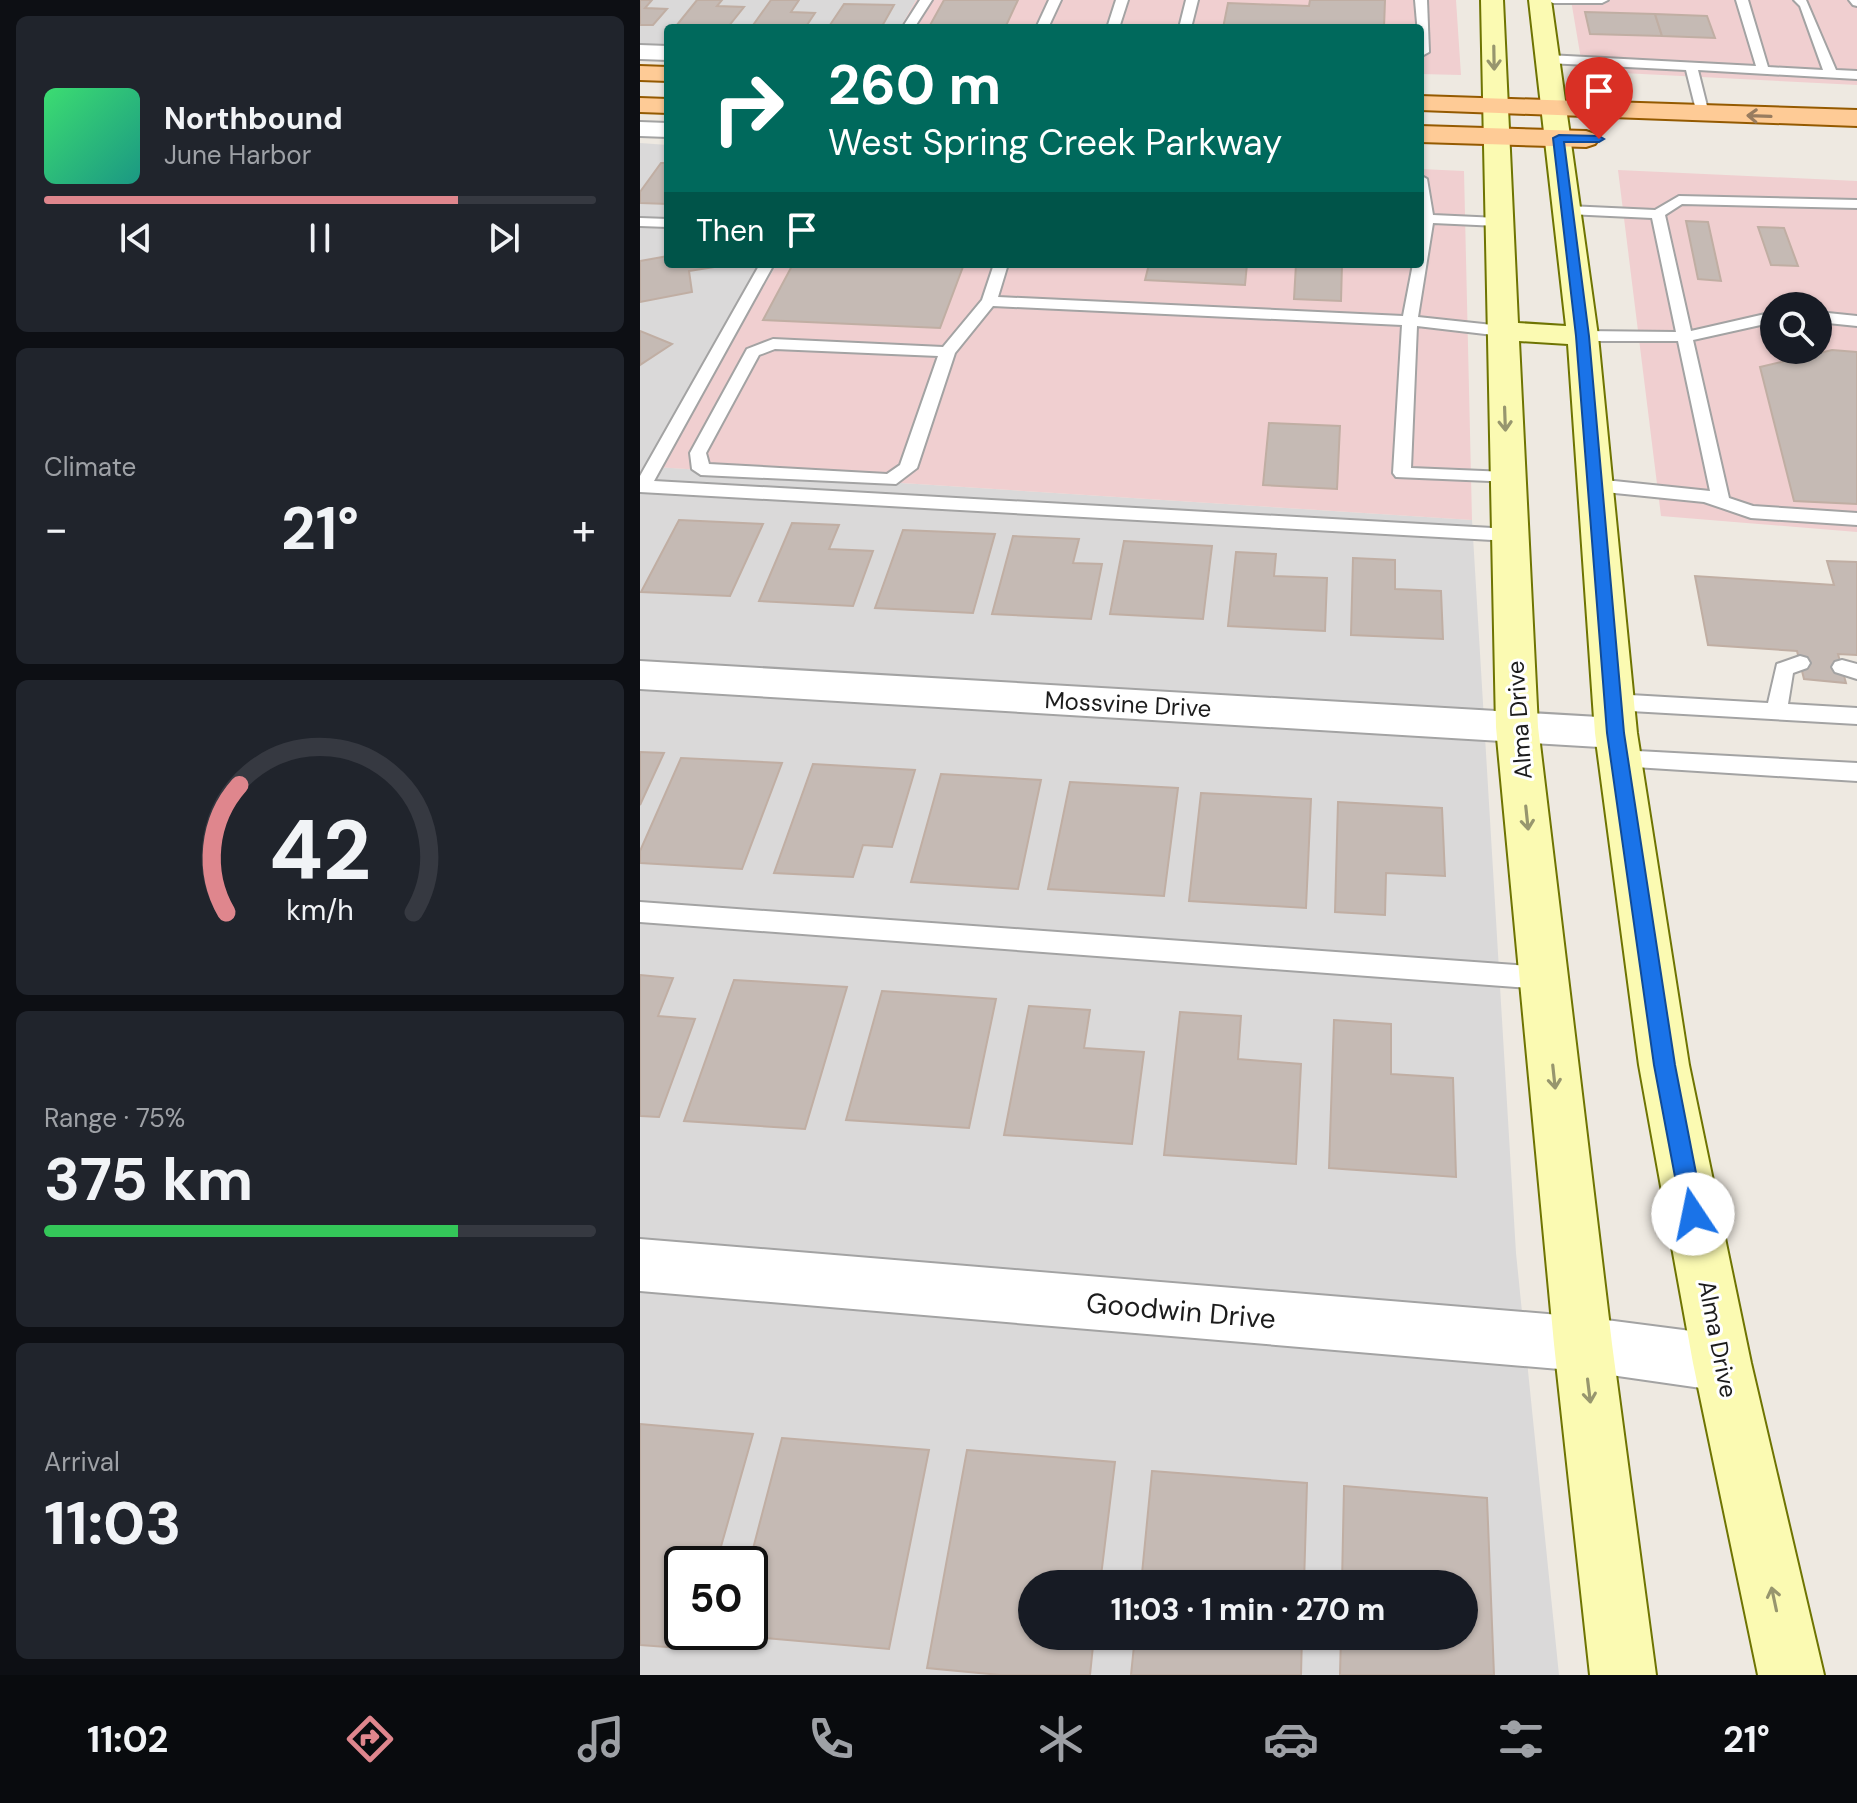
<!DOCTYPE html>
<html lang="en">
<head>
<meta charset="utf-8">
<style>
	:root { --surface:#171b24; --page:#20242c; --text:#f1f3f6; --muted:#9ea1a6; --line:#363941; --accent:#df868d }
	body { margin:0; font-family:"DM Sans",sans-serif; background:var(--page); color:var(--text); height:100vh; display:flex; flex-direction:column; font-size:30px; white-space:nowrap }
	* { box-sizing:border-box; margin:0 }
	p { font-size:26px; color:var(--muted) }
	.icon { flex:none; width:44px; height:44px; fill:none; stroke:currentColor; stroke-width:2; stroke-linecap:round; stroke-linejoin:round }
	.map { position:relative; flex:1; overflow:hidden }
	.panel { display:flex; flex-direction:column; gap:16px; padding:16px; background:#0d0f14; width:640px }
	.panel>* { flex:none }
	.hud { position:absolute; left:24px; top:24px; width:760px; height:244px; border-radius:8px; box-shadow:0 2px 6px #0004; background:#00695c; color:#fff; overflow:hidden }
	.buttons { position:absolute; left:1120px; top:292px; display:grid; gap:16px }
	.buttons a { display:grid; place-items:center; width:72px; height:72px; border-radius:50%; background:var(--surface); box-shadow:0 2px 6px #0004; font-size:40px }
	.speed { position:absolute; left:24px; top:1546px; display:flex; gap:16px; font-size:40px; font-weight:700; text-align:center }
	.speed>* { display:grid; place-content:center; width:104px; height:104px; border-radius:50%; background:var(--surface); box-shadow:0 2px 6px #0004; line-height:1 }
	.speed .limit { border:4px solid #111; border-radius:12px; background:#fff; color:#111 }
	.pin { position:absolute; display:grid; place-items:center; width:68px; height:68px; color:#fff; margin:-82px -34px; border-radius:50% 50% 50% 0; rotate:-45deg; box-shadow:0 0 8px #0007 }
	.pin .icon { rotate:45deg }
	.me { position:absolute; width:88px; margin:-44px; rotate:349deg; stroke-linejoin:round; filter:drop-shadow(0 0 6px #0008) }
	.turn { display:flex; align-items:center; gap:28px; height:168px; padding:0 32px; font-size:36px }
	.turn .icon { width:104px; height:104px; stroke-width:2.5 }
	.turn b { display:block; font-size:56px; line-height:68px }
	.then { display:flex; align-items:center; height:76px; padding:0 32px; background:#0003; gap:16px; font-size:30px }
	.big { font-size:60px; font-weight:700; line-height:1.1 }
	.panel .widget { flex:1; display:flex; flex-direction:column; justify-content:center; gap:12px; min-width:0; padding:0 28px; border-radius:12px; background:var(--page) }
	.panel .dial { align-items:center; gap:0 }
	.dial svg { height:208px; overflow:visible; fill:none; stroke:var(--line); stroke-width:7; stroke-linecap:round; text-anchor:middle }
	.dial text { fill:var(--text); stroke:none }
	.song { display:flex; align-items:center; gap:24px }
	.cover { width:96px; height:96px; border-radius:12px; background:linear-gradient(135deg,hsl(140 70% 55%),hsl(170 70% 35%)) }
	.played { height:8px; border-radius:4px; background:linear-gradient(90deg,var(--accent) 75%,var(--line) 75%) }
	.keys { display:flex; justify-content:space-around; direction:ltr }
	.heat { display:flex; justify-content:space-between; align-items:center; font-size:44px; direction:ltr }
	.charge { height:12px; border-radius:6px; background:linear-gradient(90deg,#34c759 75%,var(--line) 0) }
	.trip { position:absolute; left:378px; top:1570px; width:460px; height:80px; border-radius:40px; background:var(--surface); box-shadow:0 2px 6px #0004; font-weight:700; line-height:80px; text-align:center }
	.tab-bar { display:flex; height:128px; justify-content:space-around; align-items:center; background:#090b0e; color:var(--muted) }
	.tab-bar .icon { width:56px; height:56px }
	.tab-bar .active { color:var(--accent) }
	.tab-bar b { font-size:36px; color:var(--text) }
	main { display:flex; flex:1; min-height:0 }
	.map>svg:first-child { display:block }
</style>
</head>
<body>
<main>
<section class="panel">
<div class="widget">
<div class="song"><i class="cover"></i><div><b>Northbound</b><p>June Harbor</p></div></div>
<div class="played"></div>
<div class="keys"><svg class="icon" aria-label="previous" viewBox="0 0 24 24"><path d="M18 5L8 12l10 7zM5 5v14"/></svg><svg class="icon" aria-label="pause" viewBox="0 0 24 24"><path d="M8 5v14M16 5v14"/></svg><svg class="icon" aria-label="next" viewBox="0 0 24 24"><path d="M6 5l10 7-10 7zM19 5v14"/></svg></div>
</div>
<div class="widget"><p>Climate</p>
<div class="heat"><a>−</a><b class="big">21°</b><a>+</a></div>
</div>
<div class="widget dial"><svg viewBox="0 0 100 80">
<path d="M14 69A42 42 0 1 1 86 69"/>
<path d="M14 69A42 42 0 0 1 19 20" stroke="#df868d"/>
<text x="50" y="56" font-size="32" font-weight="700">42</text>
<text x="50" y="72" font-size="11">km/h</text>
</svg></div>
<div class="widget"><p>Range · 75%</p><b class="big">375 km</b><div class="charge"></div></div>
<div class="widget"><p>Arrival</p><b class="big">11:03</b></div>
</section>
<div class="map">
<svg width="1217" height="1675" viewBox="0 0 1217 1675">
	<rect width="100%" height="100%" fill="#eee9e1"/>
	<g fill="#dad9d9" fill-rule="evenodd">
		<path d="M0 0H276L260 28H28V47L0 45Z"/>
		<path d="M0 143 28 145V264H137L16 467 832 520 876 1253 919 1675H0ZM42 1564H110V1632H42ZM392 1584H824V1636H392Z"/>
	</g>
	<g fill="#f0cfd0" fill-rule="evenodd">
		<path d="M276 0H816L821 75 780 74V28H260Z"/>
		<path d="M931 0H1217V85L943 71Z"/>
		<path d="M780 169 824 171 832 520 15 467 137 264H780Z"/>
		<path d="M978 170 1217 181V532L1021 516ZM1134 306H1178V350H1134Z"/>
	</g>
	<g fill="#c5bab4" stroke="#c0aea3" stroke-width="2">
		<path d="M0 0H12L5 8 27 9 13 25H0Z"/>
		<path d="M57 0H82L77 6 104 7 88 27 36 26Z"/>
		<path d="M131 0H159L151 12 175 13 165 28H111Z"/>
		<path d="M304 0H378L365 28 289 27Z"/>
		<path d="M670 0H745L744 28H583L588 3 669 6Z"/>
		<path d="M204 4 254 5 241 28H188Z"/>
		<path d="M945 12 1015 14 1022 36 950 34Z"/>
		<path d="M1015 14 1067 16 1075 38 1022 36Z"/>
		<path d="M21 163H28V204L0 203V192Z"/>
		<path d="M1046 221 1068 222 1081 281 1058 279Z"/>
		<path d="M1118 227 1144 228 1158 266 1131 265Z"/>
		<path d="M28 256V264H75V267L49 271 52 292 0 302V261Z"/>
		<path d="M153 264H324L300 328 123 320Z"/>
		<path d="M509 264H607L605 285 505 280Z"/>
		<path d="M656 264H702L701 301 654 299Z"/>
		<path d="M0 331 32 344 0 365Z"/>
		<path d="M1192 350 1217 352V504L1154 501 1120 367Z"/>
		<path d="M629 423 700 426 697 489 623 485Z"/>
		<path d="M39 520 123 524 90 596 1 592Z"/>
		<path d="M152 523 199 525 189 549 233 551 213 606 119 601Z"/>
		<path d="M263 530 355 534 333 613 235 608Z"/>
		<path d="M373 536 439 539 433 563 462 564 451 619 352 614Z"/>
		<path d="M484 541 572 546 563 619 470 614Z"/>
		<path d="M596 552 636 554 634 576 687 578 685 631 588 626Z"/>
		<path d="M713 558 755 560V589L801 591 803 639 711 635Z"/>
		<path d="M1187 561 1217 562V655L1198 654 1206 683 1164 679 1157 651 1068 645 1055 576 1194 585Z"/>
		<path d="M0 752 24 753 0 805Z"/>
		<path d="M41 758 142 763 102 869 0 863V851Z"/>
		<path d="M173 764 275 770 252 847 223 845 213 877 134 873Z"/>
		<path d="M301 774 401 780 378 889 271 882Z"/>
		<path d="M430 782 538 788 524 896 408 889Z"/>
		<path d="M561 793 671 799 666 908 549 901Z"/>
		<path d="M698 802 802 808 805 876 746 873 745 915 695 912Z"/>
		<path d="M0 975 33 978 18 1016 55 1019 19 1117 0 1116Z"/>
		<path d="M94 980 207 987 165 1129 44 1121Z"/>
		<path d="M242 991 356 999 329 1128 206 1120Z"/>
		<path d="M389 1006 450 1010 444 1048 504 1052 492 1144 364 1135Z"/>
		<path d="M540 1012 601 1016 598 1059 661 1064 656 1164 524 1155Z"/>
		<path d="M694 1020 751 1024V1074L813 1078 816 1177 689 1168Z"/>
		<path d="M0 1424 113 1434 76 1564H42V1632H57L53 1649 0 1645Z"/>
		<path d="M142 1438 289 1450 249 1649 90 1635 91 1632H110L109 1564Z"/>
		<path d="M327 1450 475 1462 460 1584H392V1636H454L450 1675H360L287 1668Z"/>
		<path d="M512 1471 667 1483 664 1584H501Z"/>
		<path d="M704 1486 847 1498 854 1675H700L701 1636H824V1584H702Z"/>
		<path d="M495 1636H662L661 1675H491Z"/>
	</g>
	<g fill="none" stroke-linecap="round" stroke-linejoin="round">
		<g stroke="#a3a3a3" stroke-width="4">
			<g id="lane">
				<path d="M280 0H292L276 25 278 28H266L264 25Z"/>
				<path d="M409 0H421L408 28H396Z"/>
				<path d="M476 0H488L479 28H467Z"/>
				<path d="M546 0H558L551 28H539Z"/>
				<path d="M775 0H787L789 52 780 57Z"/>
				<path d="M907 0H968L962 3H913Z"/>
				<path d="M1096 0H1108L1128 67 1183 70 1160 6 1154 0H1166L1196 70 1217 71V79L1058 70 1069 114 1063 118 1057 114 1046 70 908 63 902 59 908 55 1116 66Z"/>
				<path d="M1209 0H1217V6L1213 5Z"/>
				<path d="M780 175 787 179 793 215 858 218 865 222 858 226 793 223 778 317 862 326 870 331 862 336 777 326 771 468 867 472 873 474 876 478 873 482 756 477 753 473 762 325 353 306 315 353 277 468 256 484 61 475 52 469 50 453 107 349 133 339 303 347 342 300 354 264H368L358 297 763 316 773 264H780ZM135 349 298 356 260 465 247 474 69 464 66 453 119 355Z"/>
				<path d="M1039 196 1217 200V208L1042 204 1025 215 1051 331 1134 312V322L1053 340 1089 498 1113 506 1217 513V525L1111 518 1064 502 955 491 946 485 955 479 1070 491 1038 341H943L935 336 943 331 1036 332 1012 218 928 214 921 210 928 206 1015 210Z"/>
				<path d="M0 218 28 219V227L0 226Z"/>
				<path d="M120 264H134L14 481 870 529 879 535 870 541 0 492V476Z"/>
				<path d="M1178 312 1217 316V326L1178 322Z"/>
				<path d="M1160 656 1167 658 1170 663 1167 668 1153 673 1148 704 1217 708V724L973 710 966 708 963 702 966 696 973 694 1128 703 1137 664Z"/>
				<path d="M1202 660 1217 664V679L1195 672 1192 667 1195 662Z"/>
				<path d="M979 750 1217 763V781L979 766 972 764 969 758 972 752Z"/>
				<path d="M0 902 903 967 911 970 915 978 911 986 903 989 0 922Z"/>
			</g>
		</g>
		<g stroke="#a3a3a3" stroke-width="4">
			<g id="street">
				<path d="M0 45 28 46V60L0 59Z"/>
				<path d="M0 122 28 123V137L0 136Z"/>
				<path d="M0 661 976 718 990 722 996 733 990 744 976 748 0 689Z"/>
				<path d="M0 1239 943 1317 1082 1335 1101 1344 1110 1363 1101 1382 1082 1391 943 1371 0 1291Z"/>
			</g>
		</g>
		<g stroke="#6e7402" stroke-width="4">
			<path id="secondary" d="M841 0H863L878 323 926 326 889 0H911L958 336 997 733 1049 1065 1111 1363 1184 1675H1118L1053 1363 999 1065 955 733 928 344 879 341 898 727 972 1344 1016 1675H950L914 1344 856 727Z"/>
		</g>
		<g stroke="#945a00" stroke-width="4">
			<g id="primary">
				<path d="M0 66 28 67V81L0 80Z"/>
				<path d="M780 96 1217 110V126L780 110Z"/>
				<path d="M0 98 28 99V113L0 112Z"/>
				<path d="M780 126 946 131 955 134 959 139 955 144 946 147 780 142Z"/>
			</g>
		</g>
		<use href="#lane" fill="#fff" fill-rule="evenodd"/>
		<use href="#street" fill="#fff" fill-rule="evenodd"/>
		<use href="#secondary" fill="#fbfab2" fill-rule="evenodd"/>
		<use href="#primary" fill="#fecb96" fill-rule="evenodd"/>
	</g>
	<defs><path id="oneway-shaft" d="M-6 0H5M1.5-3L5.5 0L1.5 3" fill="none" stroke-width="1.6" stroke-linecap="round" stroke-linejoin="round" transform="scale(2)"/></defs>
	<g stroke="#97966e">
		<use href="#oneway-shaft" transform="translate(854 58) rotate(89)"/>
		<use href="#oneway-shaft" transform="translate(865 419) rotate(88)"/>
		<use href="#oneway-shaft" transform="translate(887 818) rotate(84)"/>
		<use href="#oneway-shaft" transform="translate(914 1077) rotate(84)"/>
		<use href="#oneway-shaft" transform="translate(949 1391) rotate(83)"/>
		<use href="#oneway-shaft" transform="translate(1134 1599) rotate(-102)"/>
	</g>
	<use stroke="#987c5f" href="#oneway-shaft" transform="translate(1119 116) rotate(-178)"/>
	<path fill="#1a73e8" stroke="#114b97" stroke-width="2" d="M919 135 959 136 964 139 959 142H924L949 336 984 733 1035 1065 1064 1214 1061 1222 1053 1226 1045 1222 1042 1214 1014 1065 967 733 936 336 913 138Z"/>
	<g text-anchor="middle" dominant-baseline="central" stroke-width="6" stroke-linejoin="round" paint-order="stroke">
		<g font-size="24" fill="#1c1c1c" stroke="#fff">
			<text transform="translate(488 704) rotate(3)">Mossvine Drive</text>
			<text transform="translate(879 720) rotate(-94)">Alma Drive</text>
			<text transform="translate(1078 1339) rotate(79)">Alma Drive</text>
		</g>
		<g font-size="28" fill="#1c1c1c" stroke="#fff">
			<text transform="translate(541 1311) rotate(5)">Goodwin Drive</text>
		</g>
	</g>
</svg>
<div class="buttons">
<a><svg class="icon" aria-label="search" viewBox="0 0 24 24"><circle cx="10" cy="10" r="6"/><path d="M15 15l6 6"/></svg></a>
</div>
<div class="speed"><div class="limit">50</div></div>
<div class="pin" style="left:959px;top:139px;background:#d93025"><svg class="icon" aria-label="arrive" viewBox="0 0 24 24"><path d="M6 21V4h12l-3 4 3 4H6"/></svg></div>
<svg class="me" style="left:1053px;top:1214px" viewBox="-20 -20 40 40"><circle r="19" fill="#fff"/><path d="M0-13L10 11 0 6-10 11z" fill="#1a73e8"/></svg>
<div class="trip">11:03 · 1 min · 270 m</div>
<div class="hud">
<div class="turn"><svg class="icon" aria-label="right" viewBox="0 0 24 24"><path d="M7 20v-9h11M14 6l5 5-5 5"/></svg><div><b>260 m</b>West Spring Creek Parkway</div></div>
<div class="then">Then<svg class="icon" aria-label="arrive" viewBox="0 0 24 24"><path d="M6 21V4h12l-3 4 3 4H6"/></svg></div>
</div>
</div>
</main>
<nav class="tab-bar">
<b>11:02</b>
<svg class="icon active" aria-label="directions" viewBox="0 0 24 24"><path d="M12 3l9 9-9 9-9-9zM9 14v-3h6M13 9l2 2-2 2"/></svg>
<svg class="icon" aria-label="music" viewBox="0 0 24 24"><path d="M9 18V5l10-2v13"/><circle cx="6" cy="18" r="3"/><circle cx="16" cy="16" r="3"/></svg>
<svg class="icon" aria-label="phone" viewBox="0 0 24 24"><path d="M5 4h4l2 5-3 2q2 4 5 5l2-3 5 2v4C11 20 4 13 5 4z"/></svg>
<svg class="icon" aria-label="climate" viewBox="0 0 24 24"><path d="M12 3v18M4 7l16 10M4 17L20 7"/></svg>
<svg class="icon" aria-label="car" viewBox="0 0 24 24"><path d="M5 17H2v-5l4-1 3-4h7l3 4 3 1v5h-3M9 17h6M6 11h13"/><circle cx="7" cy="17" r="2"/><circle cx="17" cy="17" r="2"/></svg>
<svg class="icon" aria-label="filters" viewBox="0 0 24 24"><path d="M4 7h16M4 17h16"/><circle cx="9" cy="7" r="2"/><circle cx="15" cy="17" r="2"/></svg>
<b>21°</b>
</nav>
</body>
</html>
